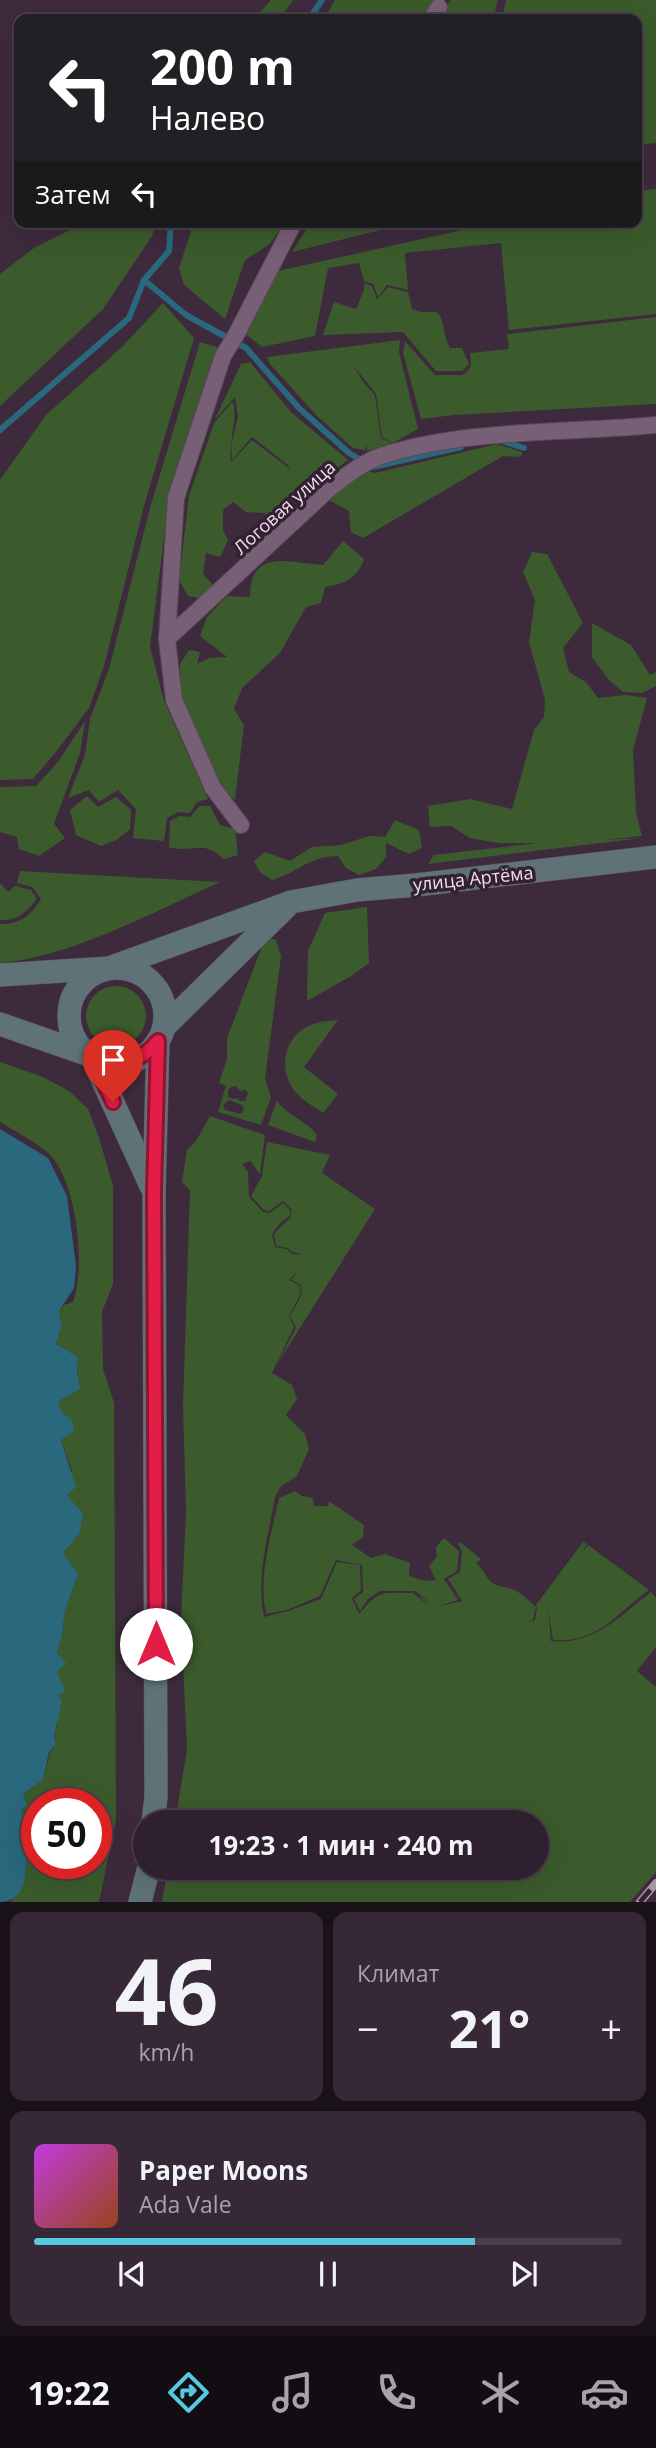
<!DOCTYPE html>
<html lang="ru">
<head>
<meta charset="utf-8">
<style>
	:root { --surface:#2e202e; --page:#362836; --text:#f1f3f6; --muted:#a7a3aa; --line:#493e4a; --accent:#56c9e1 }
	body { margin:0; font-family:"Open Sans",sans-serif; background:var(--page); color:var(--text); height:100vh; display:flex; flex-direction:column; font-size:26px; white-space:nowrap }
	* { box-sizing:border-box; margin:0 }
	p { font-size:23px; color:var(--muted) }
	.icon { flex:none; width:38px; height:38px; fill:none; stroke:currentColor; stroke-width:2; stroke-linecap:round; stroke-linejoin:round }
	.map { position:relative; height:1902px; overflow:hidden }
	.details { display:flex; flex-direction:column; gap:10px; padding:10px; background:#191219; flex:1 }
	.details>* { flex:none }
	.hud { position:absolute; left:14px; top:14px; width:628px; height:214px; border-radius:14px; box-shadow:0 7px 28px #0002,0 0 0 2px var(--line); background:#202124; color:#fff; overflow:hidden }
	.speed { position:absolute; left:21px; top:1788px; display:flex; gap:14px; font-size:35px; font-weight:700; text-align:center }
	.speed>* { display:grid; place-content:center; width:91px; height:91px; border-radius:50%; background:var(--surface); box-shadow:0 7px 28px #0002,0 0 0 2px var(--line); line-height:1 }
	.speed .limit { border:10px solid #d22; background:#fff; color:#111 }
	.pin { position:absolute; display:grid; place-items:center; width:60px; height:60px; color:#fff; margin:-72px -30px; border-radius:50% 50% 50% 0; rotate:-45deg; box-shadow:0 0 7px #0007 }
	.pin .icon { rotate:45deg }
	.me { position:absolute; width:77px; margin:-38px; rotate:0deg; stroke-linejoin:round; filter:drop-shadow(0 0 5px #0008) }
	.turn { display:flex; align-items:center; gap:24px; height:147px; padding:0 21px; font-size:32px }
	.turn .icon { width:91px; height:91px; stroke-width:2.5 }
	.turn b { display:block; font-size:49px; line-height:60px }
	.then { display:flex; align-items:center; height:66px; padding:0 21px; background:#0003; gap:14px; font-size:26px }
	.big { font-size:52px; font-weight:700; line-height:1.1 }
	.details .widget { flex:1; display:flex; flex-direction:column; justify-content:center; gap:10px; min-width:0; padding:0 24px; border-radius:14px; background:var(--page) }
	.details .dial { align-items:center; gap:0 }
	.dial b { font-size:91px; line-height:1 }
	.song { display:flex; align-items:center; gap:21px }
	.cover { width:84px; height:84px; border-radius:10px; background:linear-gradient(135deg,hsl(290 70% 55%),hsl(20 70% 35%)) }
	.played { height:7px; border-radius:4px; background:linear-gradient(90deg,var(--accent) 75%,var(--line) 75%) }
	.keys { display:flex; justify-content:space-around; direction:ltr }
	.heat { display:flex; justify-content:space-between; align-items:center; font-size:38px; direction:ltr }
	.details .tiles { flex:1; display:grid; gap:10px; grid-template-columns:1fr 1fr }
	.widget:last-child { grid-column:span 2 }
	.trip { position:absolute; left:133px; top:1810px; width:416px; height:70px; border-radius:35px; background:var(--surface); box-shadow:0 7px 28px #0002,0 0 0 2px var(--line); font-weight:700; line-height:70px; text-align:center }
	.tab-bar { display:flex; height:112px; justify-content:space-around; align-items:center; background:#120d12; color:var(--muted) }
	.tab-bar .icon { width:49px; height:49px }
	.tab-bar .on { color:var(--accent) }
	.tab-bar b { font-size:32px; color:var(--text) }
	.map>svg:first-child { display:block }
</style>
</head>
<body>
<div class="map">
<svg width="656" height="1902" viewBox="0 0 656 1902">
	<rect width="100%" height="100%" fill="#3e2a3d"/>
	<g fill="#3b5b2c" fill-rule="evenodd">
		<path d="M271 0H293L280 19H254Z"/>
		<path d="M335 0H435L422 19H324Z"/>
		<path d="M451 0H498L493 19H438Z"/>
		<path d="M506 0H656V143L637 145V19H502Z"/>
		<path d="M656 189V314L509 330 501 243 405 253 408 290 387 285 378 297 373 284 364 281 359 263 328 268 315 336 262 347 243 332 278 271 498 222H637V191Z"/>
		<path d="M86 222H156L152 236 103 309 0 406V274L34 248Z"/>
		<path d="M194 222H285L270 244 245 260 225 319 184 285 179 268Z"/>
		<path d="M311 222H413L292 252Z"/>
		<path d="M364 283 372 286 377 299 388 287 408 292 412 309 421 312H437C445 320 443 336 450 348H462L469 364 462 371H436L403 332 323 335 334 302 356 309 364 290Z"/>
		<path d="M163 303 194 338 144 506 104 666 89 708 56 752 33 779 0 780V480L46 415 122 347Z"/>
		<path d="M656 317V404L454 415 421 419 403 353 405 341 435 375H463L471 367 470 353 509 349 507 334Z"/>
		<path d="M400 340 399 352 418 429 393 443 382 437 376 394 353 365 364 383 375 395 381 438 392 443 367 451V445L365 450 353 448 317 416 270 364 267 357Z"/>
		<path d="M200 342 217 347 169 499 150 647 164 701 208 799 197 802 190 813 178 812 167 818 164 841 133 838 136 809 118 790 99 802 89 790 68 798 85 755 90 719 109 669 150 508Z"/>
		<path d="M250 362 291 412 348 460 292 500C288 514 286 530 268 531L265 513 246 512 233 502 223 510V530L228 540 220 557 206 553 203 574 214 586 203 599 188 596 179 580 189 496 214 423 233 401C238 422 228 441 231 462L252 440 289 468 292 479 289 466 252 437 232 460 231 446 238 417 235 397 215 419 241 364Z"/>
		<path d="M497 444 522 452 521 457 503 456 363 538 351 532 349 511 329 500 365 470 375 473Z"/>
		<path d="M343 541 364 559C357 579 345 583 325 587L321 603 306 607 280 653 242 688 234 709 244 725 235 800 222 788 181 702 180 664 189 650 200 652 197 664 209 658 227 657 200 636 207 617 227 596 250 597C250 547 289 563 323 565Z"/>
		<path d="M532 552 547 554 583 623 563 648 569 672 586 682 598 698 626 695 647 698 633 750 636 813 642 836 603 840 642 838 428 864 434 855 537 843H498L470 838 451 826 430 827 428 806 470 799 512 809 534 730 544 717 545 700 529 642 535 600 523 572Z"/>
		<path d="M592 623 631 645 650 675 656 672V686L642 693 623 692 608 679 592 657Z"/>
		<path d="M85 721 80 753 54 824 65 838 39 856 19 849 17 837 0 832V787L36 786 58 762Z"/>
		<path d="M87 796 98 807 116 797 131 810 130 829 118 839 101 846 76 835 70 810Z"/>
		<path d="M200 806H210L220 825 235 829 238 855 224 859C202 838 194 854 169 847L170 821 179 816 190 817Z"/>
		<path d="M395 820 419 830 422 848 409 854 386 843V857L376 869 359 875 346 868 338 856C309 856 299 872 272 880L260 872 254 861 265 852 290 861 312 847 341 845 369 836 385 837Z"/>
		<path d="M20 871 220 882C156 911 70 957 0 963V924C20 924 31 916 41 899L32 887 17 883Z"/>
		<path d="M0 883 8 892 15 886 31 890 37 899C27 912 17 921 0 920Z"/>
		<path d="M367 907 369 963 351 976 307 1001 308 951 325 913Z"/>
		<path d="M271 938 276 940 281 956 265 1079 271 1097 261 1125 218 1112 226 1086 219 1083 227 1059V1038L263 944ZM236 1086 240 1091 245 1090 248 1093 245 1101H240L237 1098 234 1099 228 1097V1090L231 1087ZM229 1100 242 1105 244 1109 241 1114 225 1110 223 1105Z"/>
		<circle cx="116" cy="1016" r="30"/>
		<path d="M338 1020 304 1067 338 1094 323 1113C313 1106 300 1099 293 1089 277 1064 286 1032 316 1023 323 1021 331 1021 338 1020Z"/>
		<path d="M0 1062 43 1077 69 1091 88 1109 99 1138 113 1186V1284L102 1312 103 1369 114 1403 116 1819 99 1902H10C35 1881 25 1844 25 1816L19 1809 23 1794 43 1780 50 1752 56 1744 54 1738 57 1727V1653L62 1636 65 1611 78 1573 63 1553 79 1534 67 1495 72 1471 61 1440 72 1420 61 1411 58 1401 77 1380 78 1357 56 1344 62 1325 59 1311 64 1305 73 1302C86 1267 77 1182 50 1155 37 1142 16 1132 0 1122ZM37 1804H96V1864H37Z"/>
		<path d="M277 1101C289 1117 306 1120 317 1135L315 1142 268 1125Z"/>
		<path d="M210 1116 265 1135 260 1174 250 1161 242 1164 248 1172 249 1197 263 1212 270 1213 283 1203 290 1210V1216L281 1222 272 1234 275 1247 287 1249 292 1254 303 1255 292 1252 288 1248 276 1246 274 1234 291 1217V1209L283 1201 269 1211 264 1210 251 1196 262 1176 267 1142 330 1155 322 1173 375 1209 276 1366 296 1328 290 1316 302 1294 300 1284 291 1280 299 1269 289 1280 299 1285 301 1293 289 1316 294 1327 272 1373 292 1385 297 1399 286 1415 305 1434 309 1449 297 1476 280 1487 275 1497C268 1537 256 1576 264 1617L288 1611 321 1599 337 1562 360 1565 361 1590 352 1598 359 1614C380 1589 381 1593 413 1593L432 1608 417 1594 430 1602 415 1591H380L368 1599 360 1611 354 1599 363 1592 362 1565 336 1560 320 1596 287 1610 266 1614C258 1576 271 1536 279 1498L295 1491 302 1496 313 1498 314 1506H328L329 1501 364 1525 363 1537 352 1545 371 1558 385 1554 410 1563 409 1576 425 1581 436 1580 429 1566 437 1556 436 1547 444 1538 459 1551 457 1571 444 1579 458 1600 435 1607 462 1601 448 1579 460 1572 462 1551 458 1544 460 1542 481 1559 476 1563C483 1569 485 1575 490 1581 496 1587 505 1586 512 1589 522 1593 528 1600 536 1607L533 1619 529 1622 535 1620 537 1607 536 1605 583 1542 587 1544 582 1553 588 1545 649 1590C616 1614 597 1644 553 1640L548 1607 551 1641C593 1646 620 1616 651 1592L656 1598V1647L637 1671 656 1687V1872L630 1902H162L168 1867H537V1822H175L187 1749 181 1620 186 1512 183 1405 190 1190 182 1182 187 1150 196 1141Z"/>
	</g>
	<path fill="#29687d" d="M0 1129 48 1158 67 1196 76 1266 74 1288 59 1311 62 1325 56 1344 78 1357 77 1373 80 1389 58 1401 61 1411 72 1420 74 1431 61 1440 76 1487 67 1495 83 1514 79 1534 63 1553 78 1573 65 1611 62 1636 57 1653 66 1663 57 1672 65 1691 57 1695 62 1700 54 1738 56 1744 49 1752 43 1780 23 1794 27 1806 20 1809 25 1815C25 1840 37 1902 0 1902Z"/>
	<g fill="none" stroke-linecap="round" stroke-linejoin="round">
		<g stroke="#29687d" stroke-width="6">
			<path d="M309 19 322 0"/>
			<path d="M144 280 186 315 246 348 299 408 349 453 373 467 461 447"/>
			<path d="M0 430 129 318 144 280 169 251 171 222"/>
			<path d="M499 440 524 448"/>
		</g>
		<g stroke="#594858" stroke-width="18">
			<g id="street">
				<path d="M431 19 439 7"/>
				<path d="M167 639 330 488C346 476 364 461 384 455 467 429 569 433 656 425"/>
				<path d="M241 825 213 788 174 700 167 639 176 498 223 356 236 335 294 222"/>
			</g>
		</g>
		<g stroke="#594858" stroke-width="24">
			<g id="secondary">
				<circle cx="117" cy="1016" r="48"/>
				<path d="M0 975 109 968 291 902 357 890 416 885 656 857"/>
				<path d="M0 1024 89 1055"/>
				<path d="M164 1027 286 907"/>
				<path d="M92 1057 151 1186"/>
				<path d="M153 1822 156 1797 154 1192 158 1041"/>
				<path d="M140 1902 149 1867"/>
			</g>
		</g>
		<use href="#street" stroke="#775f75" stroke-width="16"/>
		<use href="#secondary" stroke="#5e7278" stroke-width="23"/>
		<g stroke="#a797a6" stroke-width="8">
			<path id="rail" d="M640 1902 656 1883"/>
		</g>
		<use href="#rail" stroke="#342033" stroke-width="5" stroke-dasharray="16" stroke-linecap="butt"/>
	</g>
	<g fill="none" stroke-linecap="round" stroke-linejoin="round">
		<g stroke="#92132f" stroke-width="18">
			<path id="route" d="M113 1102 92 1057C119 1068 140 1063 158 1041L154 1192 156 1644"/>
		</g>
		<use href="#route" stroke="#e11d48" stroke-width="12"/>
	</g>
	<g text-anchor="middle" dominant-baseline="central" stroke-width="7" stroke-linejoin="round" paint-order="stroke">
		<g font-size="18" fill="#eee1ed" stroke="#342033">
			<text transform="translate(284 507) rotate(-42)">Логовая улица</text>
			<text transform="translate(473 878) rotate(-6)">улица Артёма</text>
		</g>
	</g>
</svg>
<div class="speed"><div class="limit">50</div></div>
<div class="pin" style="left:113px;top:1102px;background:#d93025"><svg class="icon" aria-label="arrive" viewBox="0 0 24 24"><path d="M6 21V4h12l-3 4 3 4H6"/></svg></div>
<svg class="me" style="left:156px;top:1644px" viewBox="-20 -20 40 40"><circle r="19" fill="#fff"/><path d="M0-13L10 11 0 6-10 11z" fill="#e11d48"/></svg>
<div class="trip">19:23 · 1 мин · 240 m</div>
<div class="hud">
<div class="turn"><svg class="icon" aria-label="left" viewBox="0 0 24 24"><path d="M17 20v-9H6M10 6l-5 5 5 5"/></svg><div><b>200 m</b>Налево</div></div>
<div class="then">Затем<svg class="icon" aria-label="left" viewBox="0 0 24 24"><path d="M17 20v-9H6M10 6l-5 5 5 5"/></svg></div>
</div>
</div>
<section class="details">
<div class="tiles">
<div class="widget dial"><b>46</b><p>km/h</p></div>
<div class="widget"><p>Климат</p>
<div class="heat"><a>−</a><b class="big">21°</b><a>+</a></div>
</div>
<div class="widget">
<div class="song"><i class="cover"></i><div><b>Paper Moons</b><p>Ada Vale</p></div></div>
<div class="played"></div>
<div class="keys"><svg class="icon" aria-label="previous" viewBox="0 0 24 24"><path d="M18 5L8 12l10 7zM5 5v14"/></svg><svg class="icon" aria-label="pause" viewBox="0 0 24 24"><path d="M8 5v14M16 5v14"/></svg><svg class="icon" aria-label="next" viewBox="0 0 24 24"><path d="M6 5l10 7-10 7zM19 5v14"/></svg></div>
</div>
</div>
</section>
<nav class="tab-bar">
<b>19:22</b>
<svg class="icon on" aria-label="directions" viewBox="0 0 24 24"><path d="M12 3l9 9-9 9-9-9zM9 14v-3h6M13 9l2 2-2 2"/></svg>
<svg class="icon" aria-label="music" viewBox="0 0 24 24"><path d="M9 18V5l10-2v13"/><circle cx="6" cy="18" r="3"/><circle cx="16" cy="16" r="3"/></svg>
<svg class="icon" aria-label="phone" viewBox="0 0 24 24"><path d="M5 4h4l2 5-3 2q2 4 5 5l2-3 5 2v4C11 20 4 13 5 4z"/></svg>
<svg class="icon" aria-label="climate" viewBox="0 0 24 24"><path d="M12 3v18M4 7l16 10M4 17L20 7"/></svg>
<svg class="icon" aria-label="car" viewBox="0 0 24 24"><path d="M5 17H2v-5l4-1 3-4h7l3 4 3 1v5h-3M9 17h6M6 11h13"/><circle cx="7" cy="17" r="2"/><circle cx="17" cy="17" r="2"/></svg>
</nav>
</body>
</html>
